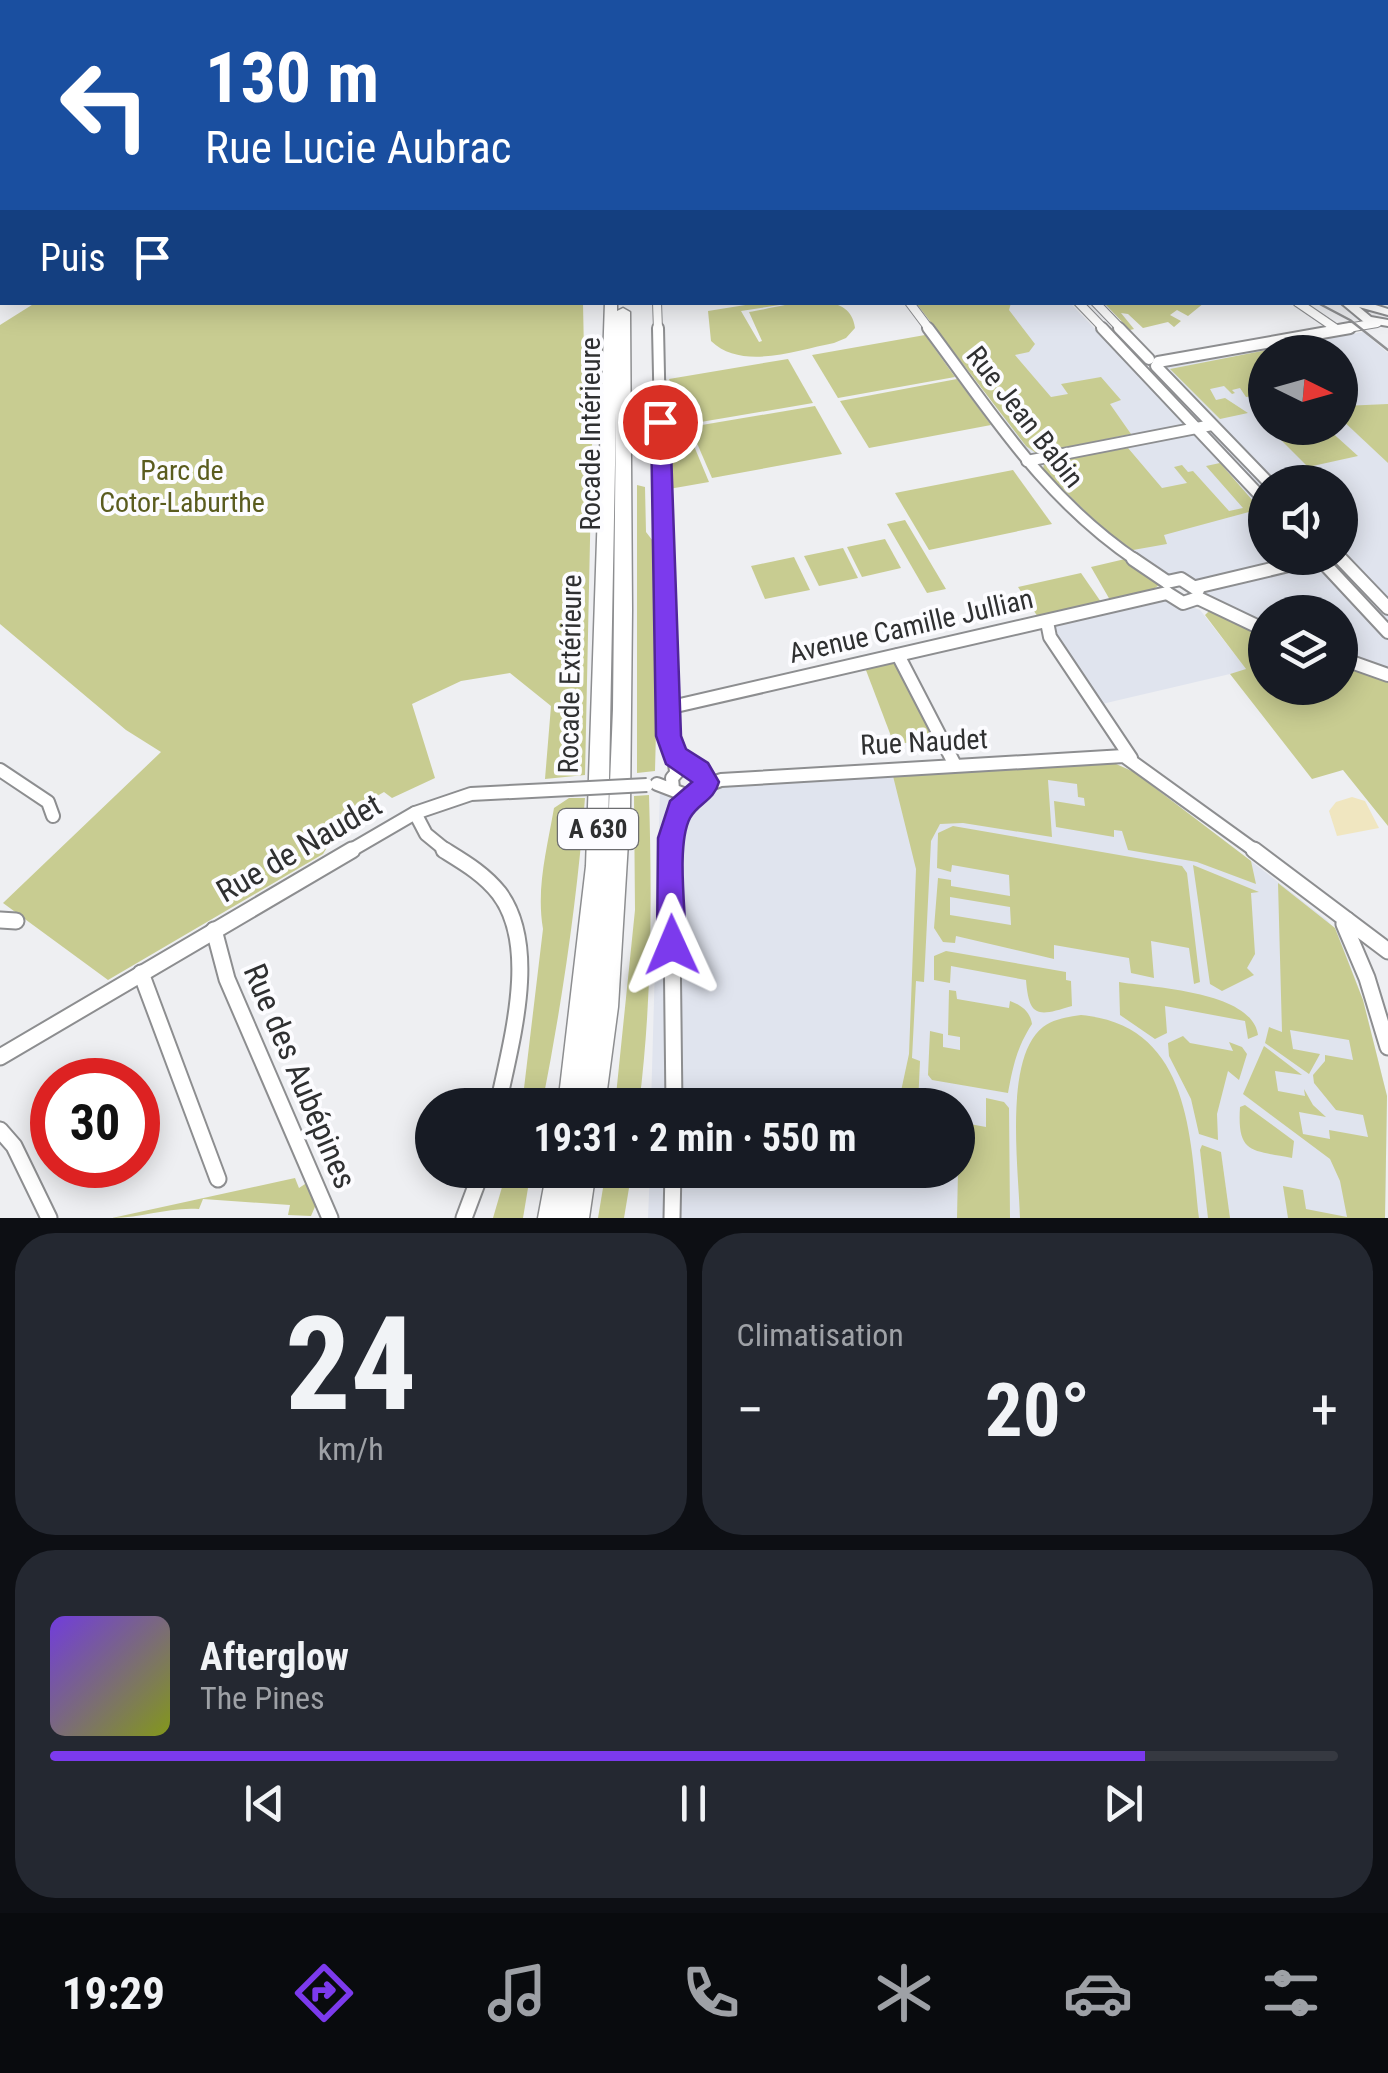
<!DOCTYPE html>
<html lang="fr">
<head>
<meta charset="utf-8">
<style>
	:root { --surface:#171b24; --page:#242831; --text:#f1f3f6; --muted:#9ea1a6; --line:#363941; --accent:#7c3aed }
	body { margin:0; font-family:"Roboto Condensed",sans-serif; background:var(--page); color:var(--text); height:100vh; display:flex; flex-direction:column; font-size:38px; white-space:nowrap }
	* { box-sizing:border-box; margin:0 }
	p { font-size:32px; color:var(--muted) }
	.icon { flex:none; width:55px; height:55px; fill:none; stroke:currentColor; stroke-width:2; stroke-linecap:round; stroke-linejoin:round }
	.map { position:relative; height:1218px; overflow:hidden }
	.details { display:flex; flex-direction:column; gap:15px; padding:15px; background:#0d0f14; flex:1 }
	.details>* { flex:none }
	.banner { position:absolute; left:0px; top:0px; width:1390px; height:305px; box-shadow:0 5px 25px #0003; background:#1a4fa0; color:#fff; overflow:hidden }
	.needle { width:65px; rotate:95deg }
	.tools { position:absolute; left:1248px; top:335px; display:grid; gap:20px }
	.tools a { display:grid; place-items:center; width:110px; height:110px; border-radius:50%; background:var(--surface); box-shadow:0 5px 25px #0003; font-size:50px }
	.speed { position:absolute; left:30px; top:1058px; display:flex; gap:20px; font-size:50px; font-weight:700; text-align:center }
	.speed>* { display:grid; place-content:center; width:130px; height:130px; border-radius:50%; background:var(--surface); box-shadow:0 5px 25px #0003; line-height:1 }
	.speed .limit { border:15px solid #d22; background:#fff; color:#111 }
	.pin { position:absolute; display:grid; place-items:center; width:85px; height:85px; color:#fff; margin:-42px; border:5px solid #fff; border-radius:50%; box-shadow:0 2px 10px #0007 }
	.me { position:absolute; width:110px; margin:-55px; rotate:359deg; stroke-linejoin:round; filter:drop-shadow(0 0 8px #0008) }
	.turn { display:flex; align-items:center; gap:35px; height:210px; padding:0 40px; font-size:45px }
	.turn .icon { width:130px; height:130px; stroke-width:2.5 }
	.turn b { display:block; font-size:70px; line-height:85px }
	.then { display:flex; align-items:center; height:95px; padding:0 40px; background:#0003; gap:20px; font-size:38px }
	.big { font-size:75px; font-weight:700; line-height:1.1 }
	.details .card { flex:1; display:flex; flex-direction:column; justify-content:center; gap:15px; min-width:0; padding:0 35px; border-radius:40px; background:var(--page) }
	.details .dial { align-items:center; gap:0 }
	.dial b { font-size:130px; line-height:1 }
	.song { display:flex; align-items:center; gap:30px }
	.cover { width:120px; height:120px; border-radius:15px; background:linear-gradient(135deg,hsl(260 70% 55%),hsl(70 70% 35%)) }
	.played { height:10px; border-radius:5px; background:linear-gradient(90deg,var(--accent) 85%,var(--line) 85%) }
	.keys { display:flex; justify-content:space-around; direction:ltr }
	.heat { display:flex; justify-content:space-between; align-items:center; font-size:55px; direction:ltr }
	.details .tiles { flex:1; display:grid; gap:15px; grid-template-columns:1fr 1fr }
	.card:last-child { grid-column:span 2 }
	.trip { position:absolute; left:415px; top:1088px; width:560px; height:100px; border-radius:50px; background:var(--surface); box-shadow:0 5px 25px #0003; font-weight:700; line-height:100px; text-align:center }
	.menu { display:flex; height:160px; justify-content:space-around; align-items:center; background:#090b0e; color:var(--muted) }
	.menu .icon { width:70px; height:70px }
	.menu .on { color:var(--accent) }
	.menu b { font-size:45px; color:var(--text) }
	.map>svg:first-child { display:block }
</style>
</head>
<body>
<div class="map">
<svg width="1388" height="1218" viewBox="0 0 1388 1218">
	<rect width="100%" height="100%" fill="#eeeff2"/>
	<g fill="#e0e4ee" fill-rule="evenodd">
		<path d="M961 302 1070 303 1138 373 1363 332 1388 353V668L1340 652V612H1265V625L1208 599 1206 590 1190 576 1162 574 1074 511 1040 470 926 308ZM1265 352H1340V428H1265ZM1265 482H1340V558H1265Z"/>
		<path d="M1165 598 1200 610 1247 670 1102 704 1059 640 1055 626Z"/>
		<path d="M1116 764 1134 772 1242 854 1327 920 1338 933 1363 1000 1387 1096 1385 1218H648L650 1170H958V1105H651L660 790Z"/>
	</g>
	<g fill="#c8cc91" fill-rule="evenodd">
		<path d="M764 302 792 303 741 311 759 342 762 341 749 312C778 308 850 283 855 328L846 338 834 343C797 350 742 371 711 341L708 311Z"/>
		<path d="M35 303H583L584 353 593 400 585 775 545 779 551 706 510 673 461 681 412 704 435 778 392 798 384 792 349 812 323 854 108 980 3 903 161 752 126 730 0 624V325Z"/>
		<path d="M916 303H1011L1009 310 1035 344 1029 352 1015 355 1051 397 1068 394 1061 384 1101 377 1121 400 1110 404 1131 434 1036 453 1026 446Z"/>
		<path d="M1117 303 1202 302 1204 303 1188 316 1177 310 1170 315 1181 321 1174 327 1168 322 1143 328 1128 314 1121 313 1134 329 1130 330 1105 304Z"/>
		<path d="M925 335 955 377 838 398 812 355Z"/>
		<path d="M1287 346 1294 352H1265V395L1246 397 1240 388 1232 390 1235 393 1232 394 1224 386 1210 389 1216 400 1225 398 1248 413 1220 419 1170 369Z"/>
		<path d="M788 359 813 403 689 424 669 379Z"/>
		<path d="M666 379 709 482 669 489Z"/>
		<path d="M957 379 991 425 869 448 840 401Z"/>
		<path d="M1388 404V463L1340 418 1343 406Z"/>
		<path d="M815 406 842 454 712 478 690 427Z"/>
		<path d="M1318 428H1327L1358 456 1308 467 1276 435Z"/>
		<path d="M1128 448 1162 488 1187 483 1174 467 1182 465 1188 472 1193 471 1229 511 1243 508 1206 466 1220 463 1260 509 1164 535 1167 544 1133 550C1099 528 1072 497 1043 470L1044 463Z"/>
		<path d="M1013 470 1052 524 929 550 895 493Z"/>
		<path d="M637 485 645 487 646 532 656 545 661 730 656 731 655 771 637 773Z"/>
		<path d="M905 520 946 589 927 593 887 524Z"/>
		<path d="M885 539 901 568 862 577 847 547Z"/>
		<path d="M843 548 858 578 819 586 804 556Z"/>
		<path d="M794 557 810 590 765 599 751 566Z"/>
		<path d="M1125 559 1159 585 1151 591 1110 600 1091 567Z"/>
		<path d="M1081 573 1101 602 1038 617 1018 587Z"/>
		<path d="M1211 609 1265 632V688H1340V660L1388 676V826L1343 770 1312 779 1230 674 1246 669 1205 615Z"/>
		<path d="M898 658 937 740 894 744 864 665Z"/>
		<path d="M1099 763 1116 764 1134 772 1251 861 1256 884 1197 862 1128 850 1122 831 1114 830V837L1056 827 1054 801 1085 806 1084 798 1078 797 1077 784 1048 780 1052 837 963 823 940 824 931 841 924 982 916 981 912 1058 920 1061 918 1105H898L909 1054 916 869 893 776Z"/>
		<path d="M649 795C652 899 652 1001 639 1105H615L635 910 634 796Z"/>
		<path d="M569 798H585C577 902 562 1003 542 1105H522L543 929C536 888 547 849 554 808Z"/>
		<path d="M953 826 1182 866 1187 873 1200 982 1194 984 1189 948 1151 941 1154 978 1131 973 1129 958 1054 945V959L956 936 955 943 943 942 934 928 938 878 951 880V886L1010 896 1009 875 952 865 951 872 937 868 938 833ZM950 897 1010 907 1011 925 950 915Z"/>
		<path d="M1193 865 1259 892 1251 893 1255 954 1247 968 1254 975 1222 991 1210 984Z"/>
		<path d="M1278 883 1335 928 1363 1000 1387 1096 1385 1218H1288L1283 1186 1303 1190 1306 1209 1347 1217 1340 1181 1330 1159 1243 1094 1264 1046 1302 1075 1275 1071 1278 1091 1305 1096 1304 1089 1313 1105 1326 1117 1299 1112 1303 1134 1330 1139 1329 1130 1368 1137 1363 1115 1336 1110 1314 1083 1313 1075 1325 1061V1055L1353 1060 1349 1040 1290 1030 1293 1049 1320 1054 1309 1074 1265 1043 1269 1027 1282 1032Z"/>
		<path d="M946 951 1066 972V980L1071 981 1072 1006C1039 1016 1029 1019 1026 980L951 966 950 983 934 980V956Z"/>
		<path d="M1119 982C1154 988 1252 991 1258 1035L1248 1039 1245 1021 1165 1006 1167 1033 1155 1039 1120 1015Z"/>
		<path d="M949 990 956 991 957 999 1009 1008 1010 1001C1021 1005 1030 1011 1032 1024 1017 1047 1013 1066 1008 1093L932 1080 928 1075 930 1031 943 1034V1047L960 1050V1037L948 1035Z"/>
		<path d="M1081 1015C1190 1025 1190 1134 1199 1218H1020C1019 1171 1003 1058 1043 1027 1053 1019 1068 1017 1081 1015Z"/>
		<path d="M1183 1036 1190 1043 1233 1051 1229 1042 1242 1047 1247 1054 1239 1080 1228 1071 1217 1114 1218 1140 1199 1134 1191 1099 1169 1056 1168 1043Z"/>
		<path d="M986 1098 1004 1102 1009 1108 1010 1218H957L959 1122 986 1127Z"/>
		<path d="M1245 1105 1294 1141 1292 1158C1251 1150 1237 1154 1240 1107Z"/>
		<path d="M1202 1145 1221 1152 1230 1218H1208L1200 1150Z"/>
		<path d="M507 1170H531L523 1218H493Z"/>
		<path d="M606 1170H632L624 1218H598Z"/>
		<path d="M295 1178 299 1188 308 1182 317 1202 311 1216 288 1215 290 1205 203 1199 199 1209C167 1207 144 1218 112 1218Z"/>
	</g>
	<path fill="#f0e6c0" d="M1352 797 1365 801 1379 828 1337 836 1329 811 1336 802Z"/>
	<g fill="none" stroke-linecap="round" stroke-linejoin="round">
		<g stroke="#8d8e90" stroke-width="9">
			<g id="minor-far4">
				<path d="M872 0 882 2"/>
				<path d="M1075 0 1092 2"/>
				<path d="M339 2 346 0"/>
				<path d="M1365 2 1376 0"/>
			</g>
		</g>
		<g stroke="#8d8e90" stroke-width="10">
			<g id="minor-far3">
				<path d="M657 302 658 330"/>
				<path d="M909 302 930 330"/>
				<path d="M1078 302 1105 330"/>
				<path d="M1095 302 1122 330"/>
				<path d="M1297 302 1338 330"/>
				<path d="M1336 330 1377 323"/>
			</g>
		</g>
		<g stroke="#8d8e90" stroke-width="14">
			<g id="minor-far2">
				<path d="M658 328 663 561"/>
				<path d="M928 328C994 416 1044 498 1137 561"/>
				<path d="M1102 328 1265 501"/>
				<path d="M1119 328 1149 359"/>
				<path d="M1158 362 1350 328"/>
				<path d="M1156 366 1268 482"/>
				<path d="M1027 461 1212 425"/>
				<path d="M1319 558 1322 561"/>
				<path d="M1340 558 1343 561"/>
				<path d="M1304 561 1318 558"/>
			</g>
		</g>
		<g stroke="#8d8e90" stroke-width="16">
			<g id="minor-far1">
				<path d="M663 559 667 708 676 771"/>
				<path d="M1133 559 1167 582"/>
				<path d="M1320 559 1388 632"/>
				<path d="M1341 559 1388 608"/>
				<path d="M1167 582 1181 579 1198 590"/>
				<path d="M1196 587 1314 559"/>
				<path d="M1167 593 1183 603 1198 598"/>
				<path d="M1198 598 1265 630"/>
				<path d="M1047 622 1050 637 1131 758"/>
				<path d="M898 655 955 765"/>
				<path d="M1340 658 1388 675"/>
				<path d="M667 708 1167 593"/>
				<path d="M0 770 48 802 53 816"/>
				<path d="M657 784 691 797 703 790 705 778 694 768 680 769 672 778 673 789"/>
				<path d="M705 786 721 780 1124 756 1257 852"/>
				<path d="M415 813 426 834 448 852"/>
				<path d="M348 852 415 813 471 794 570 789"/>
				<path d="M671 852 679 809 691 797"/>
			</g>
		</g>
		<g stroke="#8d8e90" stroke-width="19">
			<g id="minor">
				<path d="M444 850C465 863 484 874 499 893 540 947 510 1045 498 1105"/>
				<path d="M671 850 674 1105"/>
				<path d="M1254 850 1388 951"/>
				<path d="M0 920 16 921"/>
				<path d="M1347 920 1344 924 1367 978 1388 1047"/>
				<path d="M214 930 227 979 330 1218"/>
				<path d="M141 973 218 1179"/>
				<path d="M0 1057 352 850"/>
				<path d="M0 1130 14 1146 49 1218"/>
				<path d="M464 1218 482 1170"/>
				<path d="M672 1218 673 1170"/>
			</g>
		</g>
		<g stroke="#8d8e90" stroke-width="4">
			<g id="major">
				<path d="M1000 0H1008L1009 2H1002Z"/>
				<path d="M1340 302H1366L1388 309V315L1359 307 1371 317 1388 320V326L1364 322Z"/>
			</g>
		</g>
		<g stroke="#8d8e90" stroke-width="3">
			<g id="highway">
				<path d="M325 0H335L336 2H327Z"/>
				<path d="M611 0H620L618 2H610Z"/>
				<path d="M605 302H617V311L623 308 630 312 632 610 630 809 618 1007 605 1105H558L586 866ZM616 412 613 709 608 833Z"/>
				<path d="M547 1170H596L589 1218H538Z"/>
			</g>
		</g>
		<use href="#minor-far4" stroke="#fff" stroke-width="6"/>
		<use href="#minor-far3" stroke="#fff" stroke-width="8"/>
		<use href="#minor-far2" stroke="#fff" stroke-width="10"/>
		<use href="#minor-far1" stroke="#fff" stroke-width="12"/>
		<use href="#minor" stroke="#fff" stroke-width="15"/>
		<use href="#major" fill="#fff" fill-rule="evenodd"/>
		<use href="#highway" fill="#fff" fill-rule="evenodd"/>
		<path stroke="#8f9092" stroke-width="2.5" d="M1316 302 1350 320 1388 350"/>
		<g stroke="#8d8e90" stroke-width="16" stroke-linecap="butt">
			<path id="minor-bridge" d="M570 789 647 785"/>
		</g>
		<use href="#minor-bridge" stroke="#fff" stroke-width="12"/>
	</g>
	<path fill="#7c3aed" stroke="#51269a" stroke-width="2.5" d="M660 415 670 422 681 736 686 749 708 763 719 782C714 801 698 803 690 818 676 845 686 914 686 945L682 955 672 960 661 955 657 945 658 838 670 801 692 782 666 764 656 736 651 422Z"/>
	<g text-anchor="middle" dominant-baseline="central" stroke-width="8" stroke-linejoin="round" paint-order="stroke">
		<rect fill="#fcfcff" stroke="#6c6d6f" stroke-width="2.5" x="558" y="809" width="80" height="40" rx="8"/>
		<g font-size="25" font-weight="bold" fill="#2f3031">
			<text x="598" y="829">A 630</text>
		</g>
		<g font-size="28" fill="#2f3031" stroke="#fcfcff">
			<text transform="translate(1025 417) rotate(52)">Rue Jean Babin</text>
			<text transform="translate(590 434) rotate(-90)">Rocade Intérieure</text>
			<text transform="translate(911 626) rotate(-13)">Avenue Camille Jullian</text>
			<text transform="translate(570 674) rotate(-89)">Rocade Extérieure</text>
			<text transform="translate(924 742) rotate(-3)">Rue Naudet</text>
		</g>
		<g font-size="28" fill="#5a5c1e" stroke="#fcfcff">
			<text x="182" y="470">Parc de<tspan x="182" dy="32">Cotor-Laburthe</tspan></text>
		</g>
		<g font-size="32" fill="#2f3031" stroke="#fcfcff">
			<text transform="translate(299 848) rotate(-30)">Rue de Naudet</text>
			<text transform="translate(300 1076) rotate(67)">Rue des Aubépines</text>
		</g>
	</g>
</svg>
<div class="tools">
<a><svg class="needle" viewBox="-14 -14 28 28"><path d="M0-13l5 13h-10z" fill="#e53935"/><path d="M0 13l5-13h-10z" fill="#9ea1a6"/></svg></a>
<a><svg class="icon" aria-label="sound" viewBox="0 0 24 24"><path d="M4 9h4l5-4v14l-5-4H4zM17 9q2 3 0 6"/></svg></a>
<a><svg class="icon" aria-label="layers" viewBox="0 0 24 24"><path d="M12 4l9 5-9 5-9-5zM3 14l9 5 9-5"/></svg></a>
</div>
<div class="speed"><div class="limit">30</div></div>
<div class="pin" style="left:660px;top:422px;background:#d93025"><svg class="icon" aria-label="arrive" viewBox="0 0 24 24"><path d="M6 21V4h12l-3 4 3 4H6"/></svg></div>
<svg class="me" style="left:672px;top:945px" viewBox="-20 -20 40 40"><path d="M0-17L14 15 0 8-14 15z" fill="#7c3aed" stroke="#fff" stroke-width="4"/></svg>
<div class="trip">19:31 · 2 min · 550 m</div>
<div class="banner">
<div class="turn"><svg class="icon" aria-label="left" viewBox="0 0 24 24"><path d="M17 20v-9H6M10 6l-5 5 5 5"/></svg><div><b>130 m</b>Rue Lucie Aubrac</div></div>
<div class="then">Puis<svg class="icon" aria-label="arrive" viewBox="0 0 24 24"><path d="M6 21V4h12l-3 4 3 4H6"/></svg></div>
</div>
</div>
<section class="details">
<div class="tiles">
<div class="card dial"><b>24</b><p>km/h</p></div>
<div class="card"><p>Climatisation</p>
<div class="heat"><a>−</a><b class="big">20°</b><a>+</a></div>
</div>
<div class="card">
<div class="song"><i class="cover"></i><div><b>Afterglow</b><p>The Pines</p></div></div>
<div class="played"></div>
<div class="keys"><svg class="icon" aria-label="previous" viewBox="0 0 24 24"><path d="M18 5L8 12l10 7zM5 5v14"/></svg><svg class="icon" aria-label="pause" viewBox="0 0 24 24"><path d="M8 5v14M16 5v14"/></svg><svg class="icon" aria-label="next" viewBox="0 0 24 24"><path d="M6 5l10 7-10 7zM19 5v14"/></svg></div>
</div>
</div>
</section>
<nav class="menu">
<b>19:29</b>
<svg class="icon on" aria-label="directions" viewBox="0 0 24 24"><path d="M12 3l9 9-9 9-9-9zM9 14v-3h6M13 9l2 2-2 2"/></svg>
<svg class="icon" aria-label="music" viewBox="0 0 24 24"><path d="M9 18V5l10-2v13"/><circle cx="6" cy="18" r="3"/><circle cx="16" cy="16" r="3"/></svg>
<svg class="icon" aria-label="phone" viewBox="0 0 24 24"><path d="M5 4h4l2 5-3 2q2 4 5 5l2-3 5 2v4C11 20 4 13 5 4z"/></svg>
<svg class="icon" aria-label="climate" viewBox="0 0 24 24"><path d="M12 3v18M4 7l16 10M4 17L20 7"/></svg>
<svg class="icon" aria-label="car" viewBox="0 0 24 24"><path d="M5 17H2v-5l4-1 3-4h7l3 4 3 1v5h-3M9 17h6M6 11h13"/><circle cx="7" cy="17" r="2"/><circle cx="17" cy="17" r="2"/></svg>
<svg class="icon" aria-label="filters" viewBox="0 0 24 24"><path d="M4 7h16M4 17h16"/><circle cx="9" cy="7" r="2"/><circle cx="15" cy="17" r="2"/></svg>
</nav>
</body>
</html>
